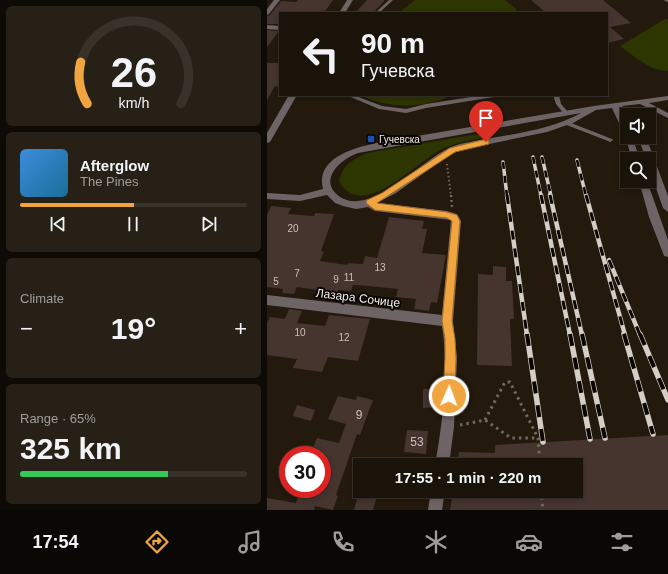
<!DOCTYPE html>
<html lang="en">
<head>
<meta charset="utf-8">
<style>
	:root { --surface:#1a1309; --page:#272017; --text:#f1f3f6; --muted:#9f9e9c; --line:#38322a; --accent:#f1a540 }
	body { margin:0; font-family:Arial,sans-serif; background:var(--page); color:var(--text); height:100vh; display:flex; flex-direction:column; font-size:15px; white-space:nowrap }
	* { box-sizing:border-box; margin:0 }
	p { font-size:13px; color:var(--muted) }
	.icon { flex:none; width:22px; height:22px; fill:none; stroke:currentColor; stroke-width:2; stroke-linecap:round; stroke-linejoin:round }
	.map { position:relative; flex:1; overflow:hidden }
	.panel { display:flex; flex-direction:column; gap:6px; padding:6px; background:#0e0a05; width:267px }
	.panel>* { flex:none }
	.guide { position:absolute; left:12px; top:12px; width:329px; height:84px; border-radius:0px; box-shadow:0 2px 6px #0003,0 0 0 1px var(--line); background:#1a1309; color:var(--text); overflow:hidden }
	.tools { position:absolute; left:353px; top:108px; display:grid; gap:8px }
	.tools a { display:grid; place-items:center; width:36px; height:36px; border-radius:0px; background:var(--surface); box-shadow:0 2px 6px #0003,0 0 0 1px var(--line); font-size:20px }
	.speed { position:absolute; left:12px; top:446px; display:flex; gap:8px; font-size:20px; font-weight:700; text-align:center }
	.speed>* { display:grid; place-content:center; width:52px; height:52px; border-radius:50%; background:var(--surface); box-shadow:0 2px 6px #0003,0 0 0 1px var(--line); line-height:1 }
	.speed .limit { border:6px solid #d22; background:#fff; color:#111 }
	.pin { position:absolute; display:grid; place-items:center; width:34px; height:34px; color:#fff; margin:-41px -17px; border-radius:50% 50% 50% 0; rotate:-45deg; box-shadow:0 0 4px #0007 }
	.pin .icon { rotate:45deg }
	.me { position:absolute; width:44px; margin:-22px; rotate:2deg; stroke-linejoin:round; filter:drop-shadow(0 0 3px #0008) }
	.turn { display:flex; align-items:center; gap:14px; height:84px; padding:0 16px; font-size:18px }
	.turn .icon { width:52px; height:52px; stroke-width:2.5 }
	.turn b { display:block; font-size:28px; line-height:34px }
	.big { font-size:30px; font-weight:800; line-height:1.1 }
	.panel .widget { flex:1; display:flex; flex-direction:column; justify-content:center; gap:6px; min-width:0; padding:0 14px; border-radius:6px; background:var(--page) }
	.panel .dial { align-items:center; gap:0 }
	.dial svg { height:104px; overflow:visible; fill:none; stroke:var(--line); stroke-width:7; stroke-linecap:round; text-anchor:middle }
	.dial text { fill:var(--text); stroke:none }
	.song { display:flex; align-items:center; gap:12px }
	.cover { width:48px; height:48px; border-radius:6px; background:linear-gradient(135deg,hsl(210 70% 55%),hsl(200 70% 35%)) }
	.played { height:4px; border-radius:2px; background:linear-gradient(90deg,var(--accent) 50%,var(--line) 50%) }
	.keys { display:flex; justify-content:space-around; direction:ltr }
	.heat { display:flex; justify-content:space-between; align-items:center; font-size:22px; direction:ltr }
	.charge { height:6px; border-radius:3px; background:linear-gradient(90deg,#34c759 65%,var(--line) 0) }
	.trip { position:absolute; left:86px; top:458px; width:230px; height:40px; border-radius:0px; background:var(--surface); box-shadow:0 2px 6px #0003,0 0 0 1px var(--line); font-weight:800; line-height:40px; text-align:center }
	.dock { display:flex; height:64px; justify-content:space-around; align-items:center; background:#0a0804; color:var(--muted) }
	.dock .icon { width:28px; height:28px }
	.dock .current { color:var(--accent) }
	.dock b { font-size:18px; color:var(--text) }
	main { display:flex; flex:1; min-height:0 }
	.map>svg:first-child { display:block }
</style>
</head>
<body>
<main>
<section class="panel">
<div class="widget dial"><svg viewBox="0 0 100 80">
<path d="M14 69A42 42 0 1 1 86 69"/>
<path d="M14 69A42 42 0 0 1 9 37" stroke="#f1a540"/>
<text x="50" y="56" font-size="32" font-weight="700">26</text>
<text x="50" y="72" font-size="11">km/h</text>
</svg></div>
<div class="widget">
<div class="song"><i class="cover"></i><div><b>Afterglow</b><p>The Pines</p></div></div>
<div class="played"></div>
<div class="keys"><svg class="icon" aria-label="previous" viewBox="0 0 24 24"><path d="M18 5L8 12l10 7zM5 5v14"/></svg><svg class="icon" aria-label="pause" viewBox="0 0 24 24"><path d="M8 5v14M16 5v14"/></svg><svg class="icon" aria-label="next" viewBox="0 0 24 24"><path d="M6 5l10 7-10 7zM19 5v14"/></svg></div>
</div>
<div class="widget"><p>Climate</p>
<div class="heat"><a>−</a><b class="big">19°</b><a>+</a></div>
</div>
<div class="widget"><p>Range · 65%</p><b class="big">325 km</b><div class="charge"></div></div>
</section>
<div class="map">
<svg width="401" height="510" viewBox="0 0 401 510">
	<rect width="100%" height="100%" fill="#23190c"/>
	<g fill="#2d3500">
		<path d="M148 0H238L249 9 250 13H131Z"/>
		<path d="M398 19H401V71C383 71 367 56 353 46Z"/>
		<path d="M94 95H185C158 108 121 110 94 95Z"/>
		<path d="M222 132 224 136C207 140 189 142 173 150 150 162 94 223 72 181 77 163 84 161 100 153Z"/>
	</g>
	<g fill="#46342f">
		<path d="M31 0H66L57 13H13V24H0V16L3 15 14 1 30 2Z"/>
		<path d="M100 0H118L106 13H88Z"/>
		<path d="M264 0H336L364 23 343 27 357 39 340 43V13H279Z"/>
		<path d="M0 30 12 31 0 47Z"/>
		<path d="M0 63H13V87L8 86 0 100Z"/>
		<path d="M4 206 24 208 21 214 47 216 48 213 67 214 54 251 57 252 53 261 80 265 81 263 96 264 98 256 110 258 122 217 157 221 155 229H160L155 253 179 255 170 303 164 302 162 311 147 309 149 299 129 297 131 289 101 286 86 285 84 291 71 290 70 295 58 294V291L30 287 27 294 15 293 16 289 0 287V215Z"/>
		<path d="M226 266 239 267V281H245L247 319H243L245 366 210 365 211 274 226 275Z"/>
		<path d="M22 309 35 311 30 323 58 326 62 315 103 319 91 361 61 357 55 372 26 368 30 359 0 355V323L3 317 18 319Z"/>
		<path d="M171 388V407L156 408V389Z"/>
		<path d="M71 396 89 400 90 396 106 400 93 435 90 434 69 495 71 496 66 510 48 506 47 510H0V498L29 503 31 496H39L42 489H55V455H43L50 438 72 443 79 424 61 419Z"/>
		<path d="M30 405 48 410 44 421 26 416Z"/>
		<path d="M140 430 161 431 159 454 137 452Z"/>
		<path d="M401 435V510H183L186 491H309V465H190L192 452 228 453V445Z"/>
		<path d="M91 495 109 499 106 510H87Z"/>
	</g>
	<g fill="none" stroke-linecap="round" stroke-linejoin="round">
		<path stroke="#72695e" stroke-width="2" stroke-dasharray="1.5 2.5" stroke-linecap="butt" d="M180 164 184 196"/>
		<path stroke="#72695e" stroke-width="2.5" stroke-dasharray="2 3" stroke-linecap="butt" d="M184 195 185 207"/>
		<g stroke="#72695e" stroke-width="3" stroke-dasharray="2.5 4" stroke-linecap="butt">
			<path d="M218 420 238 382H243L271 438 273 465"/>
			<path d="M193 425 218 420 244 438H271"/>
			<path d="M274 491 276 510"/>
		</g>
		<g fill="#6e6466" fill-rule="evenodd">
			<path d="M122 0H126L112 13H108Z"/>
			<path d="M79 95H86L115 106 139 109 159 104 217 95H230L227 97 159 108 139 113 112 109Z"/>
			<path d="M286 95H292L294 104 302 113 301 114H297L289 104Z"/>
			<path d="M299 121 345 139 346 140 343 142 341 141 297 124V122Z"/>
		</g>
		<g fill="#6e6466" fill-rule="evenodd">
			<path d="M7 0H13L2 14 0 15V9Z"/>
			<path d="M80 0H86L78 13H72Z"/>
			<path d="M397 0H401V2L398 1Z"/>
			<path d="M0 25 13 26V30L0 29Z"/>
			<path d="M22 95H30L3 142 0 143V133Z"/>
			<path d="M401 96V100L382 103 401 113V118L373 104 355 106 367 115H360V116L355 113 360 125V137H365L373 159H365L358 136 345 108 329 110 306 123 280 132 193 150 178 158 129 193 110 203 180 211 190 214 194 221 186 321 190 358 187 427 182 465H168C176 420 182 371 175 326L0 305V295L175 315 184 220 108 211 101 207 89 209 76 206 68 203 60 195 33 201 0 199V193L33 195 56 189C48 158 87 148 109 143L327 106ZM314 113C287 128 254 133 224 138 210 141 195 142 182 148 153 162 123 199 90 201 85 202 78 200 73 197 50 181 73 159 91 153Z"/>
			<path d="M371 137H379L401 196V212L396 208 382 168V159H379Z"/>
			<path d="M372 181H380L401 240V257L397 256 396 253 382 217Z"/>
			<path d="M164 491H178L175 510H161Z"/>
		</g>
		<g stroke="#d5cec5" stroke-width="3.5">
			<g id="rail-far2">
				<path d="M266 157 274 196"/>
				<path d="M275 157 284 196"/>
				<path d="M310 160 319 196"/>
				<path d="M236 162 240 196"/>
			</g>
		</g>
		<g stroke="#d5cec5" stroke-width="4.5">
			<g id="rail-far1">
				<path d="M240 195 260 335"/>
				<path d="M274 195 303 335"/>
				<path d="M283 195 315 335"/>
				<path d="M319 195 358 335"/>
				<path d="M342 260 373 335"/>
			</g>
		</g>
		<g stroke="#d5cec5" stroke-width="5.5">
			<g id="rail">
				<path d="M260 334 276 442"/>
				<path d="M303 334 323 439"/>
				<path d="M315 334 338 438"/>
				<path d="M357 334 386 434"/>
				<path d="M373 334 401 400"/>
			</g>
		</g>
		<use href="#rail-far2" stroke="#090502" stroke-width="2.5" stroke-dasharray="7" stroke-linecap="butt"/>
		<use href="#rail-far1" stroke="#090502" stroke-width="3" stroke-dasharray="9" stroke-linecap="butt"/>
		<use href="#rail" stroke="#090502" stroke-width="4" stroke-dasharray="12" stroke-linecap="butt"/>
	</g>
	<path fill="#f1a540" stroke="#9d6b2a" d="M219 139 222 140V144L188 152 110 203 180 212 190 215 193 221 185 321 188 339 189 358 188 396 186 400 182 402 178 400 176 396 178 358V339L175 321 185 221 180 218 108 210 99 203 100 200 115 193 183 148Z"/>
	<rect fill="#1a4fb4" stroke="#090502" stroke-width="1.5" x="100" y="135" width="8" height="8" rx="2"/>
	<g text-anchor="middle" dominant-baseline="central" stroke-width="4" stroke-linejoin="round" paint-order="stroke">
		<g font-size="10" fill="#f5eee6" stroke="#090502" text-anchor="start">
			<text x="112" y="139">Гучевска</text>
		</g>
		<g font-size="10" fill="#c9c0b8">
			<text x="26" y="228">20</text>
			<text x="113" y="267">13</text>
			<text x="30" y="273">7</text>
			<text x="82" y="277">11</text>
			<text x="69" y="279">9</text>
			<text x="9" y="281">5</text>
			<text x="33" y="332">10</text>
			<text x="77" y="337">12</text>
		</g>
		<g font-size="12" fill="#f5eee6" stroke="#090502">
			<text transform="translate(91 298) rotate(7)">Лазара Сочице</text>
		</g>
		<g font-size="12" fill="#c9c0b8">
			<text x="92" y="415">9</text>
			<text x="150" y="442">53</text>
		</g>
	</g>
</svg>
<div class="tools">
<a><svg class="icon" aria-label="sound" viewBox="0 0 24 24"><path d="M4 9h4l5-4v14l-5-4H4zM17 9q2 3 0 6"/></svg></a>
<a><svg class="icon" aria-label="search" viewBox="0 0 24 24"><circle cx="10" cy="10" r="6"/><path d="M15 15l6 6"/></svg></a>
</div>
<div class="speed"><div class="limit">30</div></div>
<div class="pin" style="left:219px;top:142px;background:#d93025"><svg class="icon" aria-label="arrive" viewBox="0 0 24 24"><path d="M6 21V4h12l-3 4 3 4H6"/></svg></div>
<svg class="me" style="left:182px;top:396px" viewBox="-20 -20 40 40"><circle r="17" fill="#f1a540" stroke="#fff" stroke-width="3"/><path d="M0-11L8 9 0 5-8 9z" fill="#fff"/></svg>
<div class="trip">17:55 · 1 min · 220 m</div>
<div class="guide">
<div class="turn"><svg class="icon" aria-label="left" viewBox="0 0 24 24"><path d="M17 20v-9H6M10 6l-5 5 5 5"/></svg><div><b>90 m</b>Гучевска</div></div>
</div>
</div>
</main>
<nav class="dock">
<b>17:54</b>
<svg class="icon current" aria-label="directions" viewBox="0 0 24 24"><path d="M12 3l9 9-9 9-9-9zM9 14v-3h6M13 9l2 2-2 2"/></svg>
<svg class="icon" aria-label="music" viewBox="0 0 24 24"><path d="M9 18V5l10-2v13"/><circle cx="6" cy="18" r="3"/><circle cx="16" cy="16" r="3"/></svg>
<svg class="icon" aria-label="phone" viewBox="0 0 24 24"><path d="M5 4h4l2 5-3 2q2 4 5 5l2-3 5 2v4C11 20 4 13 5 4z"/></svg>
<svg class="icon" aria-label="climate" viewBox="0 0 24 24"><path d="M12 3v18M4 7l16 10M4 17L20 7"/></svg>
<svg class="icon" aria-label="car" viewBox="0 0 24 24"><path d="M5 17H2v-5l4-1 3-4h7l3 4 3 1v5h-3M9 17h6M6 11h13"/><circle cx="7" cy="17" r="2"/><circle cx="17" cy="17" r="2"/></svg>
<svg class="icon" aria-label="filters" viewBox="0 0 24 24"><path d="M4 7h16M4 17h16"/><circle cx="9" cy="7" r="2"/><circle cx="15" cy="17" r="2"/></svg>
</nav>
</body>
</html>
